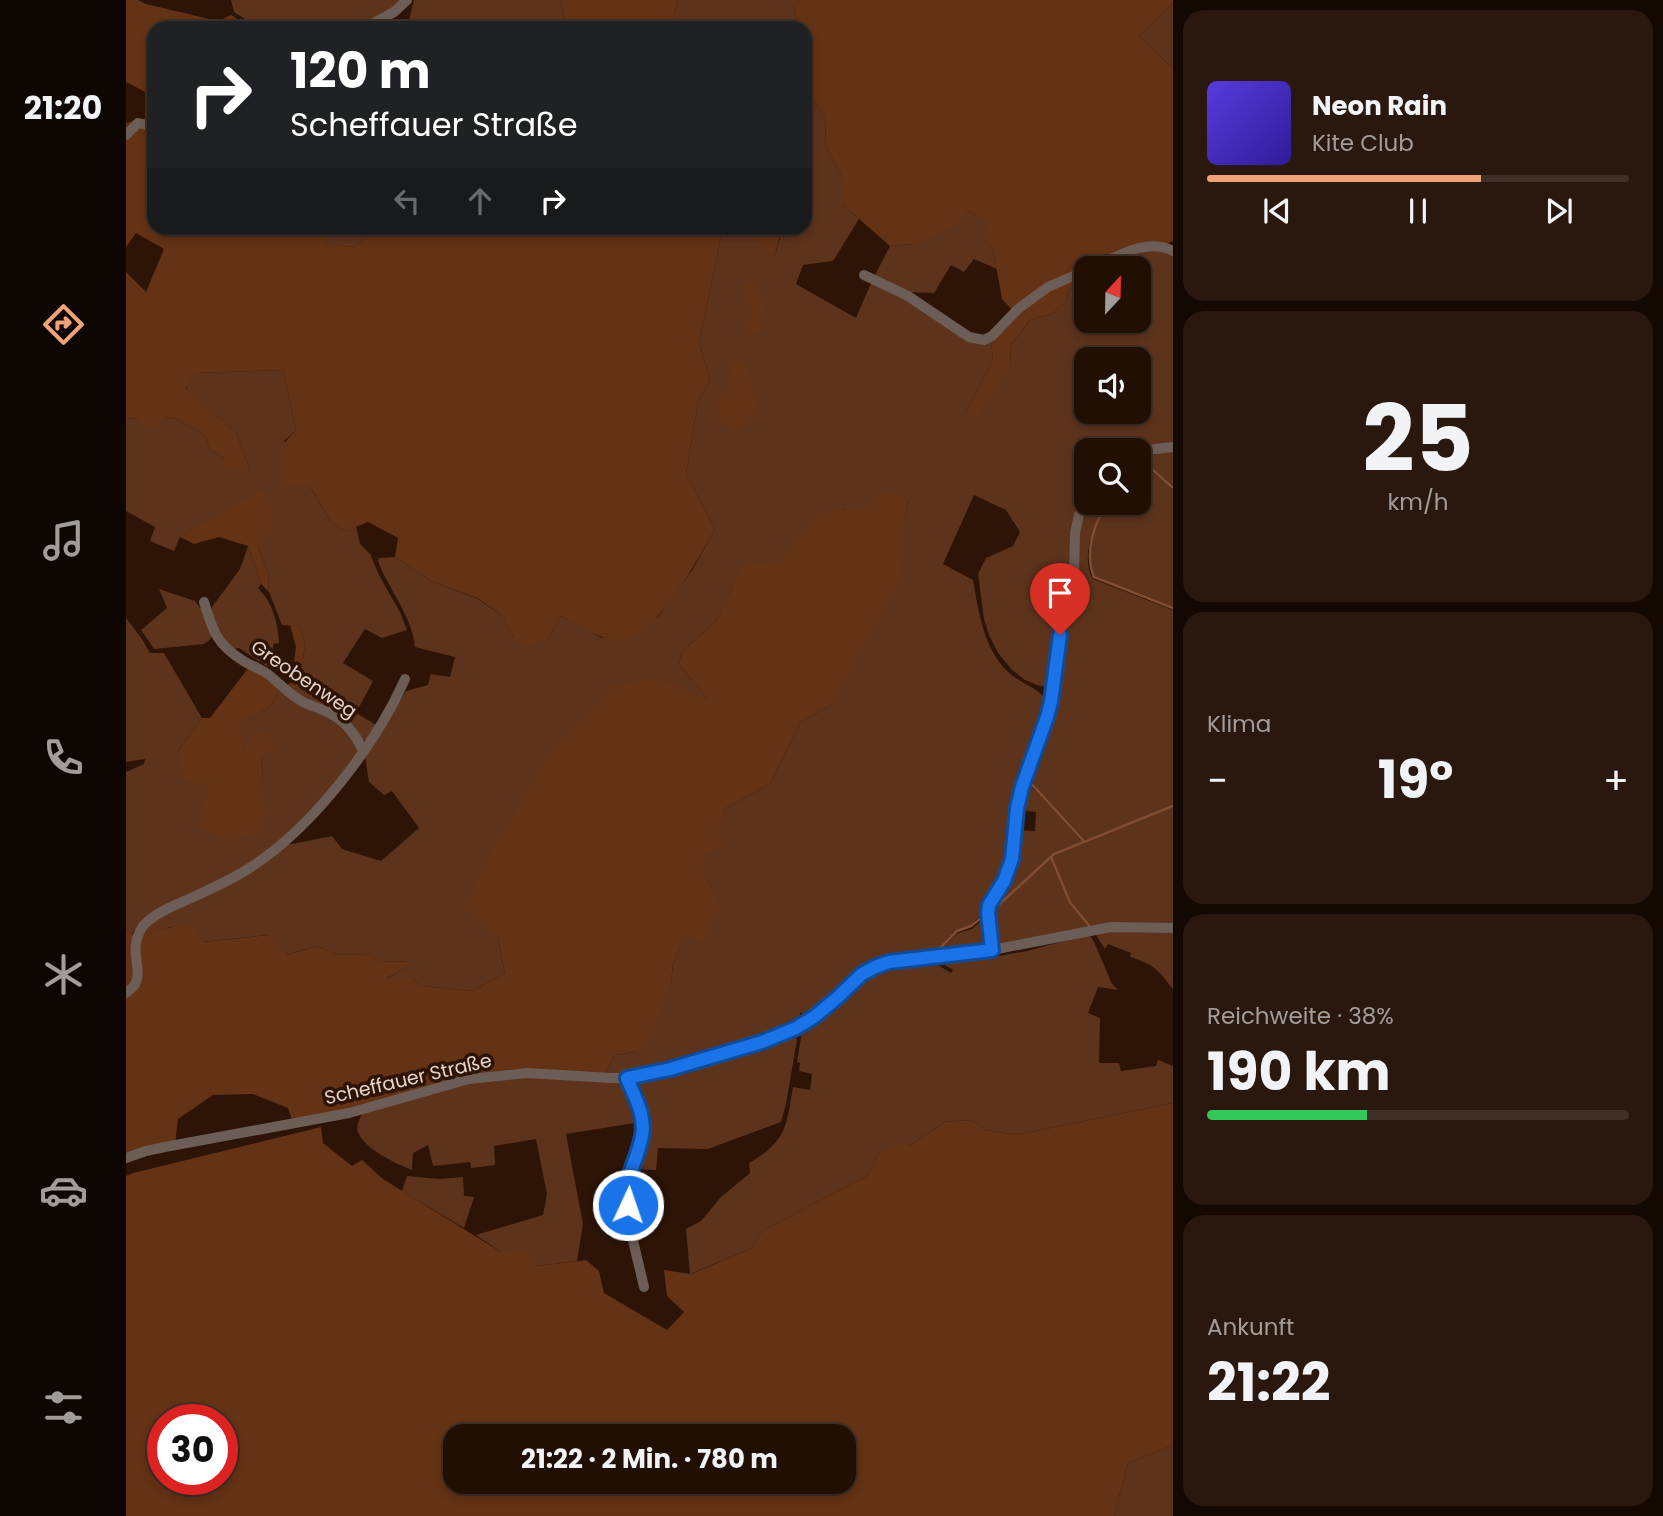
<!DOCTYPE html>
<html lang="de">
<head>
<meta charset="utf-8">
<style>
	:root { --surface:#220f04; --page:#2a180e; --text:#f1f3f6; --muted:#a29c9a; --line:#3f2f26; --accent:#f0a279 }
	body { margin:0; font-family:Poppins,sans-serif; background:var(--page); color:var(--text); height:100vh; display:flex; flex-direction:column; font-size:26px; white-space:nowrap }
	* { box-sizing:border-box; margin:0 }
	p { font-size:23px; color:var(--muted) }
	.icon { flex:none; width:38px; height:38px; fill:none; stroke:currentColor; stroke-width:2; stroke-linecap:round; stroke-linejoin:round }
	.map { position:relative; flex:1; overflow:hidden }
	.drawer { display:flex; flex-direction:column; gap:10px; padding:10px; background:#130802; width:490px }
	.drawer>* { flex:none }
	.hud { position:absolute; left:21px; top:21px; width:665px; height:214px; border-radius:21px; box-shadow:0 4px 10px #0003,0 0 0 2px var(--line); background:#202124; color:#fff; overflow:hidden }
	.needle { width:46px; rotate:22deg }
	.fabs { position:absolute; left:948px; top:256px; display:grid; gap:14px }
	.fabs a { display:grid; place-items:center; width:77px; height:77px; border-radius:14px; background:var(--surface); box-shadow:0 4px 10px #0003,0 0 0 2px var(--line); font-size:35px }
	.speed { position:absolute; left:21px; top:1404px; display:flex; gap:14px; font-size:35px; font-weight:700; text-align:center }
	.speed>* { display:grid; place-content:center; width:91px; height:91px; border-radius:50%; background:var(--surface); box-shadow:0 4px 10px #0003,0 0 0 2px var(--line); line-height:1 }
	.speed .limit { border:10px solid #d22; background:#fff; color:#111 }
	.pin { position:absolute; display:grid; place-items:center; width:60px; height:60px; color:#fff; margin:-72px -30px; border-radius:50% 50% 50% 0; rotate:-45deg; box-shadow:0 0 7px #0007 }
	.pin .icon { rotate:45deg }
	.me { position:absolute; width:77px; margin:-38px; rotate:3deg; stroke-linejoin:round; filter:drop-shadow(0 0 5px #0008) }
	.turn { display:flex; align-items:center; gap:24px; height:147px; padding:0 28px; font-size:32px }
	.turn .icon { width:91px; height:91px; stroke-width:2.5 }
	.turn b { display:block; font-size:49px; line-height:60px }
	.lanes { display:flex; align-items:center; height:66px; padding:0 28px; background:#0003; justify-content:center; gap:35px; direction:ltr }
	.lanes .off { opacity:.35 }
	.big { font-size:52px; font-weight:700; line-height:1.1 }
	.drawer .widget { flex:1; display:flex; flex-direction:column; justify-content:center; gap:10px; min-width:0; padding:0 24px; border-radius:21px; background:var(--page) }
	.drawer .dial { align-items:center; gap:0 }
	.dial b { font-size:91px; line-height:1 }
	.song { display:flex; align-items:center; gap:21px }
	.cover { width:84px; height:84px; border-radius:10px; background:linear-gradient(135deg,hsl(250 70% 55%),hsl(250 70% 35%)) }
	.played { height:7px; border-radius:4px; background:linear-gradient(90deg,var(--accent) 65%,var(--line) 65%) }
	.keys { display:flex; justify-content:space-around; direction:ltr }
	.heat { display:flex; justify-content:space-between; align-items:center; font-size:38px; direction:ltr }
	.charge { height:10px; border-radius:5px; background:linear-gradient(90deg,#34c759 38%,var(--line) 0) }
	.trip { position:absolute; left:317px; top:1424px; width:413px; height:70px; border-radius:21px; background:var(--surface); box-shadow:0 4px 10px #0003,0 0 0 2px var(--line); font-weight:700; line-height:70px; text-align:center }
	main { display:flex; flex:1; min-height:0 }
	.dock { display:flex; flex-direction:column; width:126px; justify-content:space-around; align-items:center; background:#0e0602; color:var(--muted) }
	.dock .icon { width:49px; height:49px }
	.dock .on { color:var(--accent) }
	.dock b { font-size:32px; color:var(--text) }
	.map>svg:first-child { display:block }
</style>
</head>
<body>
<main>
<nav class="dock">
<b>21:20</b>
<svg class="icon on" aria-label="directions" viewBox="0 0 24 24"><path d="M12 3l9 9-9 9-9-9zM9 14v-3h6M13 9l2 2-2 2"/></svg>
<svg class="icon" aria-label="music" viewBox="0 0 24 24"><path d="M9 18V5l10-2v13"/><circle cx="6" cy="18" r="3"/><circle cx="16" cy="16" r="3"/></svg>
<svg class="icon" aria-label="phone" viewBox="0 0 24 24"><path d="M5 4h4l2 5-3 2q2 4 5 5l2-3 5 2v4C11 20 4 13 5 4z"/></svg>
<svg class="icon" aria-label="climate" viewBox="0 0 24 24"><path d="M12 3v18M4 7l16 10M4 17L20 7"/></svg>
<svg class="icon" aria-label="car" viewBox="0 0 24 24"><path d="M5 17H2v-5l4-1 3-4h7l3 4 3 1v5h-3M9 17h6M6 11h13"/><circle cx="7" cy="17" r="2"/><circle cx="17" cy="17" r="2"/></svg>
<svg class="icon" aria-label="filters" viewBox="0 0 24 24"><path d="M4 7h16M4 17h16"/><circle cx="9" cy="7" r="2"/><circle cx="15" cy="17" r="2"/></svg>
</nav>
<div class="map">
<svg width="1047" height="1516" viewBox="0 0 1047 1516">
	<rect width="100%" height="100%" fill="#2d1406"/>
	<g fill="#5d331c" fill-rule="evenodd">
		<path d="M105 0H277L270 6 235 28H133L108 12Z"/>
		<path d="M288 0H435L439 28H281Z"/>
		<path d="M552 0H673L669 8 670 28H544Z"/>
		<path d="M1047 3V67L1042 64 1013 36Z"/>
		<path d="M679 84 684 96 699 117 700 146 717 179V205L733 219 707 261 677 265 670 284 730 318 746 281 780 297 813 321 865 341 867 360 840 412 884 365 885 345 904 320 926 314 939 302 947 282 961 276V320H1013V268H981L1027 248 1047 253V446L1013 450H961V492L923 685 920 687 911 685 899 680 886 670 872 653 863 635 858 619 852 574 860 558 887 546 894 532 880 510 848 495 817 564 847 580C853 613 857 647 882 672 894 683 912 688 922 701L893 786 883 864 859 913 844 925 828 932 814 946 806 951 805 954 754 961 750 957H748L749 962 678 1019 679 1013H674L672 1023 648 1034 595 1051 501 1074 478 1075 489 1055 510 1052 545 982 547 964 560 934 586 887 574 871C581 849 592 829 600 808L645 783 674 722 705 705 779 519 782 499 737 509H720L690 515 654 562 616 566 591 620 556 652 553 664 584 702 372 938 379 974 346 991 295 986 286 978 260 979 289 962 251 961 242 954 211 955 191 946 160 955 142 935 76 942 71 926 44 927 18 937 14 936 30 919 161 845 206 836 216 849 255 861 293 828 266 791 258 795 243 782 239 756 280 691 302 685 305 674 324 677 329 657 289 647C286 615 263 591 252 561L253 558 269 557 305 581 352 599 377 616 388 638 422 639 435 616 476 638 532 617 567 569 589 529 560 474 572 402 584 379 573 343 595 237 593 228H621L648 258 655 235 658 228H679ZM961 359H1013V411H961Z"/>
		<path d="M841 210 864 222 857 235 867 249 871 269 848 259 838 272 825 265 808 293 781 292 748 277 764 246 788 244Z"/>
		<path d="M204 228H281L280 231 253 229 227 247 197 243 206 233Z"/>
		<path d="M157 370 170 430 158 441 204 521 219 531 230 526 234 544 244 554 254 577 274 612 281 630 256 638 239 629 217 663 247 681 230 713 252 726 242 741 236 740 164 691 178 684 176 670 179 642 173 626 156 625 143 592 142 573 131 545 137 489 54 537 48 551 24 541 29 527 0 511V419L11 418 13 426H32L38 417 51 419 79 435 84 450 98 458V471H124L110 432 60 390 67 373Z"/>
		<path d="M1047 450V486L1019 462 1013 467V455Z"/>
		<path d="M1019 465 1047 490V607L969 577C959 552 969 523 984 502H1013V471Z"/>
		<path d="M961 502H981C968 521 954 558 967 579L1047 610V805L959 840 919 797 917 798 957 841 928 853 910 869 912 871 924 858 943 902 963 928 871 945 869 943 864 915 904 877 903 876 867 910H865L892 830 909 831 910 812 893 810 900 781 910 791 912 790 901 778 926 710 951 536Z"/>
		<path d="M122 546 135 584 132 588C147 603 152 623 153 643L147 644 148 658 146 665 142 667 113 648 107 649 98 641 84 614 86 607 114 569Z"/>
		<path d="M33 589 69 601C74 606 87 627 86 635 85 640 82 641 78 644L28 649 15 630 41 608Z"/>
		<path d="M0 618 16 639 24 653H38L76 718 52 751 84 779 133 788 137 778 135 756 151 747 119 751 111 724 144 707 154 689 197 711 220 728 232 748 230 757 174 825 124 865 16 923 5 934 0 929V772L18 764 19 759 0 762Z"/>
		<path d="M1047 807V925L965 928 945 901 926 857 929 854Z"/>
		<path d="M860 917 862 935 856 948 809 954 832 933 846 929Z"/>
		<path d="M1047 930V989C1031 969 1029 965 1004 957L1005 953 982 944 979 949 970 935 973 931Z"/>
		<path d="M960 935 964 936 968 942 986 984 992 990 972 987 962 1013 974 1018 973 1063H993L995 1071 1030 1066 1032 1060 1047 1066V1103L890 1135 860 1130 846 1120 819 1122 783 1146 754 1151 741 1176 636 1231 626 1248 564 1274 560 1229 575 1221 595 1197 624 1173 623 1163C661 1141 660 1127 667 1087L684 1090 686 1074 673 1071 674 1063 671 1062 676 1031C704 1020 720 990 746 975 764 965 786 966 806 963L807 966 812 965 825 973 827 970 814 962 862 958 901 951Z"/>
		<path d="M665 1034 669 1035 671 1040 660 1104 655 1122 582 1149 532 1148 530 1170 507 1169 519 1136 507 1083 510 1080Z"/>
		<path d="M403 1076 495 1082 501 1085 515 1122 440 1134 457 1224 451 1261 412 1266 375 1252 350 1235 417 1215 421 1194 410 1139 368 1146 369 1165 345 1168 344 1162 307 1166 302 1145 287 1153 286 1170C271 1164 238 1149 232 1132 230 1125 234 1118 237 1112L346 1082Z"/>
		<path d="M281 1176 313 1179 337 1177 338 1196 348 1197 338 1228 276 1191Z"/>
		<path d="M1047 1445V1516H988L1002 1463Z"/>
	</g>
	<g fill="#643215" fill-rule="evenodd">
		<path d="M0 0H12L20 4 92 21 105 15 125 28H28V104L27 96 0 82Z"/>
		<path d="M435 0H552L544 28H439Z"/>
		<path d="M673 0H1047V3L1013 36 1042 64 1047 67V241L981 268H961V276L947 282 939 302 926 314 904 320 885 345 884 365 851 419 840 412 867 360 865 341 891 315 876 299 867 249 856 235 863 222 841 210 831 225 788 244 764 246 717 205V179L700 146 699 117 684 96 679 84V28H670L669 7Z"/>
		<path d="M28 116V228H204L206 233 198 243 227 247 253 229 280 231 281 228H298L303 231 304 228H593L595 237 573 343 584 379 572 402 560 474 589 529C574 556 529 639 496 640 473 640 455 627 435 616L422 639 404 647 388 638 377 616 353 599 305 581 269 557 272 538 242 522 219 531 204 521 184 486 157 485C152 460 150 449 170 430L157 370 68 373 60 389 110 432 124 471H97L98 458 84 450 79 435 51 419 38 417 33 426H12L11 418 0 419V272L20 292 38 249 10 233 0 247V123Z"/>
		<path d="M621 228H658L654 235 648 259Z"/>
		<path d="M626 280C641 300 641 307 634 331L627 335 621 331 626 307 617 285Z"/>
		<path d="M608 360 620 362 631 408 619 423 612 429 601 426 593 418 591 394 599 395Z"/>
		<path d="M136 488 146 505 147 530 131 545 142 573 143 592 135 584 122 546 93 537 68 544 54 537Z"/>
		<path d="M759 490 782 499 779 519 775 579 705 705 674 722 645 783 600 808 591 832 598 847 580 854 575 871 586 887 594 908 577 942 560 935 547 964 545 982 525 1037 510 1052 489 1055 478 1075 390 1069 356 1073 318 1081 261 1099 167 1123 162 1108 127 1094 87 1095 52 1119 49 1144 0 1156V929C13 943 27 931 42 928 51 925 62 926 71 926L77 942 143 935 161 955 191 946 211 955 242 954 252 961 290 962 261 978H286L295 986 346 991 379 974 372 938 338 909 358 863 429 745 487 687 531 677 583 701 553 664 556 652 591 620 616 565 654 561 690 514 720 509H737Z"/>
		<path d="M164 625 173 626 179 642 176 670 179 684 164 691 160 686 171 678 167 669 170 647Z"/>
		<path d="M123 667 154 689 144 707 112 724 119 750 131 734H140L151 747 135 757 137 778 133 788 142 812 130 834 98 842 72 824 84 780 72 787 56 777 52 751 76 718H84Z"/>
		<path d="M1047 1103V1445L1002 1463 988 1516H0V1176L7 1173 195 1127 197 1143 226 1166 236 1160 257 1179 375 1252 400 1249 412 1266 460 1260 473 1271 478 1293 541 1330 558 1312 541 1296 538 1270 565 1274 626 1248 636 1231 741 1176 754 1151 774 1142 783 1146 819 1122 846 1120 860 1130 890 1135ZM37 1419H96V1479H37ZM329 1437H718V1482H329Z"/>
	</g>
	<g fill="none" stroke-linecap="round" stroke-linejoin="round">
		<g stroke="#824d31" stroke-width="2.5">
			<path d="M1013 469 1019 463 1047 488"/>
			<path d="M982 502C968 523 958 553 968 577L1047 608"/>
			<path d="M901 779 958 841"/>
			<path d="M925 857 944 902 964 927"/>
			<path d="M864 913 928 854 1047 806"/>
			<path d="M808 952 816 946 831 931 845 926 858 916"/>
			<path d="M731 985C745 974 757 968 775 965"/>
		</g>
		<g stroke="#6c5d56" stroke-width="10">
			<path d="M239 28 268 12 281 0"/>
			<path d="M0 135 12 123 28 127"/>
			<path d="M966 268C990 257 1021 237 1047 251"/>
			<path d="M738 275 782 296 843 337 858 340 866 336 892 309 922 287 961 270"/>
			<path d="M1013 453 1021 450 1047 447"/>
			<path d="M78 602C87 632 91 645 119 662 127 666 136 670 143 675 154 684 164 695 177 702 183 705 190 707 197 710 217 718 229 732 237 751"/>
			<path d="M866 950 862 913 863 905 878 881 886 859 891 808 896 787 921 717 925 702 934 635 948 575 949 533 953 515 961 496"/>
			<path d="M0 993C3 990 6 988 8 986 19 970 0 951 17 926 29 913 47 906 63 899 84 889 106 880 125 867 186 828 250 745 279 679"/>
			<path d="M501 1078 512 1104 517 1121 516 1136 505 1169 500 1190 505 1232 518 1287"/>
			<path d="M0 1158 20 1151 39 1147 223 1113 343 1079 401 1073 485 1078H501L519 1075 636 1042 670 1029 688 1017 712 997 736 974 749 966 763 962 866 950 985 927 1047 928"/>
		</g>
	</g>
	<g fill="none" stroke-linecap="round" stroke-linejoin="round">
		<g stroke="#114b97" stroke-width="18">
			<path id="route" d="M502 1205C498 1174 511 1163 516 1136 520 1115 508 1096 501 1078L544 1069 636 1042 670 1028 688 1017 712 997 736 974 749 967 763 962 866 950 862 913 863 905 878 881 886 859 891 808 896 787 921 717 925 702 934 635"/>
		</g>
		<use href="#route" stroke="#1a73e8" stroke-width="12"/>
	</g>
	<g text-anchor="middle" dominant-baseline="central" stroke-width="7" stroke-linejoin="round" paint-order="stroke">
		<g font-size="19" fill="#e5d2c9" stroke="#2d1406">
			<text transform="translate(178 679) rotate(34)">Greobenweg</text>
			<text transform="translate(282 1079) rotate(-13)">Scheffauer Straße</text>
		</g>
	</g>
</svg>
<div class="fabs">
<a><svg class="needle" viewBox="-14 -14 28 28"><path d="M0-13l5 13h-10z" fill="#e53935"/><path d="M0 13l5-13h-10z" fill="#a29c9a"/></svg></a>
<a><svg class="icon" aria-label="sound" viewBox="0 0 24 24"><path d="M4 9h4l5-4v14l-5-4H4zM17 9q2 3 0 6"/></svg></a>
<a><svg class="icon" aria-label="search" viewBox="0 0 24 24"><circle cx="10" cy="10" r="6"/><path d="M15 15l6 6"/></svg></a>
</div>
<div class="speed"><div class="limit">30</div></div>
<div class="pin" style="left:934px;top:635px;background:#d93025"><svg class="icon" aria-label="arrive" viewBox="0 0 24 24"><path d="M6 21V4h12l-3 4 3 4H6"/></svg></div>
<svg class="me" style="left:502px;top:1205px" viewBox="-20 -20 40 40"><circle r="17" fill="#1a73e8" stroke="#fff" stroke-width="3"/><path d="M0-11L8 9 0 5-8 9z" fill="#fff"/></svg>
<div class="trip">21:22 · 2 Min. · 780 m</div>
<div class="hud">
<div class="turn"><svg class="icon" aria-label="right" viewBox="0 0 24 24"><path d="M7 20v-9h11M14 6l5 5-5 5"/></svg><div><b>120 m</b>Scheffauer Straße</div></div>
<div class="lanes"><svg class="icon off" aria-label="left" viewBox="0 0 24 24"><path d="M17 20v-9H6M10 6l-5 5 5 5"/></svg><svg class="icon off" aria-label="ahead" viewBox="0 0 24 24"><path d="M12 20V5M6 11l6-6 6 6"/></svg><svg class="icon" aria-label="right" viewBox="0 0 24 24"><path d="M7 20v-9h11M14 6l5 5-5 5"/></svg></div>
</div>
</div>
<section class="drawer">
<div class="widget">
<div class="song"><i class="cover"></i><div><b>Neon Rain</b><p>Kite Club</p></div></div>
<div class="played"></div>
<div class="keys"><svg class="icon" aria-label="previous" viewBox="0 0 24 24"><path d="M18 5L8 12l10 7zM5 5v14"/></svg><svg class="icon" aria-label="pause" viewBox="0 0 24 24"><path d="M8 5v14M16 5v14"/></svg><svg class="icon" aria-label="next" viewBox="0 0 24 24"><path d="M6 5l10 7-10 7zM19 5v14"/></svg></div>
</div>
<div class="widget dial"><b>25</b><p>km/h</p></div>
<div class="widget"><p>Klima</p>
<div class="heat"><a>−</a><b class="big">19°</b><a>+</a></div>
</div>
<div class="widget"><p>Reichweite · 38%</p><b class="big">190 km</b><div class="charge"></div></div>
<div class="widget"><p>Ankunft</p><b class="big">21:22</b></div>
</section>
</main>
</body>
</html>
